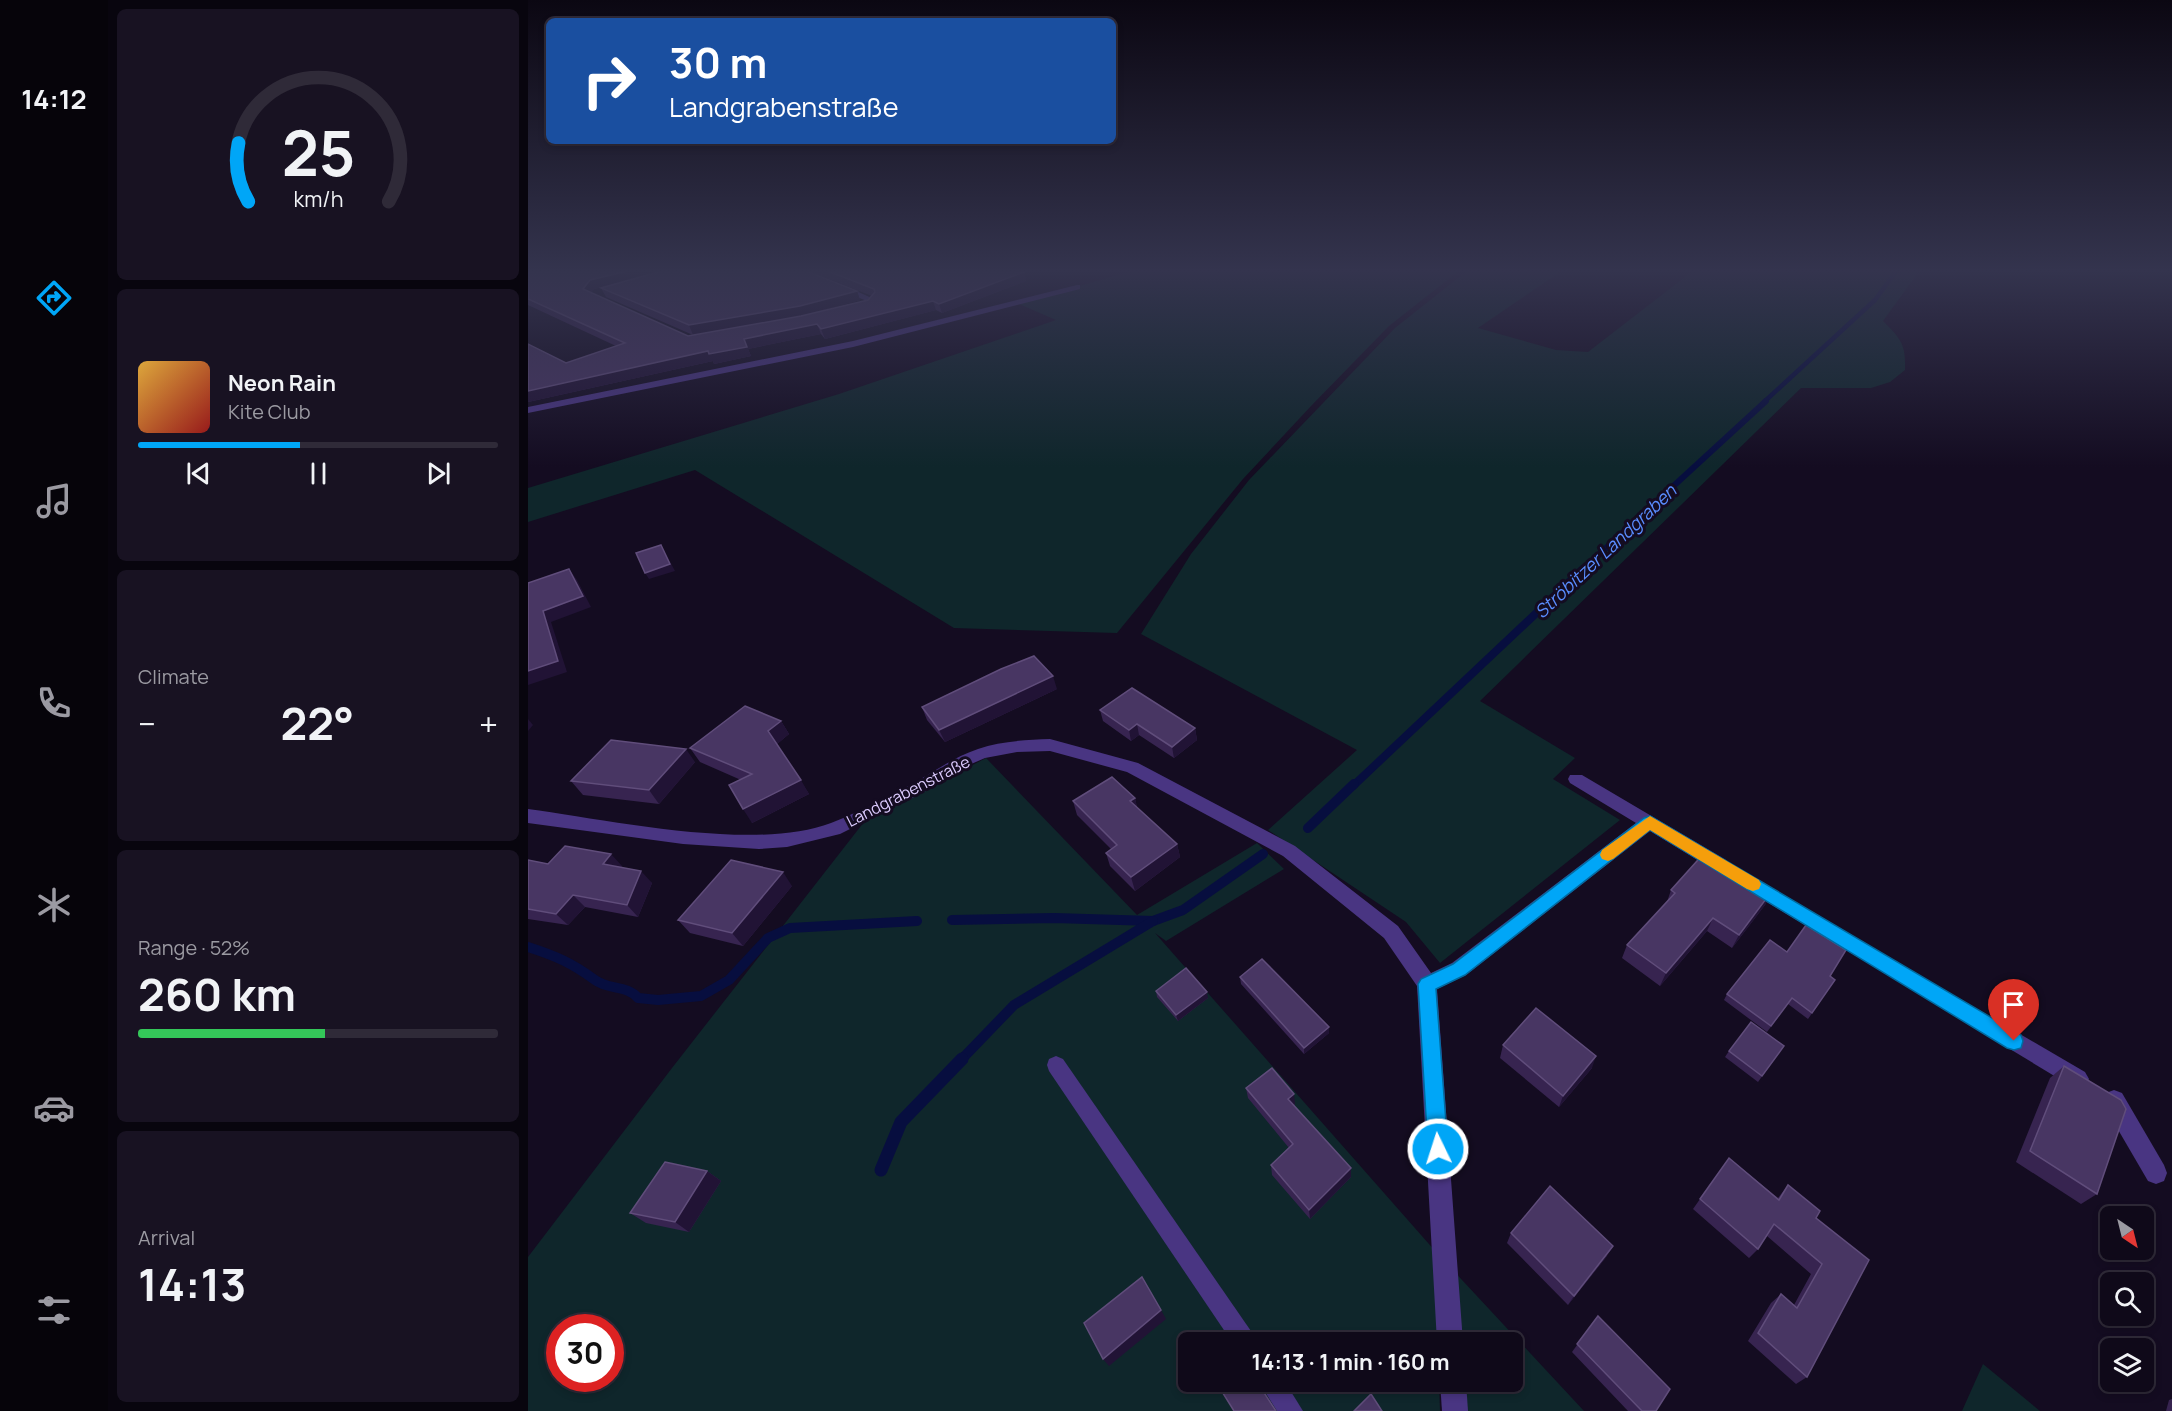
<!DOCTYPE html>
<html lang="en">
<head>
<meta charset="utf-8">
<style>
	:root { --surface:#0f0919; --page:#181222; --text:#f1f3f6; --muted:#9b9aa2; --line:#2f2a38; --accent:#00a6f7 }
	body { margin:0; font-family:Manrope,sans-serif; background:var(--page); color:var(--text); height:100vh; display:flex; flex-direction:column; font-size:22px; white-space:nowrap }
	* { box-sizing:border-box; margin:0 }
	p { font-size:20px; color:var(--muted) }
	.icon { flex:none; width:33px; height:33px; fill:none; stroke:currentColor; stroke-width:2; stroke-linecap:round; stroke-linejoin:round }
	.map { position:relative; flex:1; overflow:hidden }
	.drawer { display:flex; flex-direction:column; gap:9px; padding:9px; background:#08050e; width:420px }
	.drawer>* { flex:none }
	.hud { position:absolute; left:18px; top:18px; width:570px; height:126px; border-radius:9px; box-shadow:0 3px 9px #0003,0 0 0 2px var(--line); background:#1a4fa0; color:#fff; overflow:hidden }
	.needle { width:39px; rotate:145deg }
	.buttons { position:absolute; left:1572px; top:1206px; display:grid; gap:12px }
	.buttons a { display:grid; place-items:center; width:54px; height:54px; border-radius:9px; background:var(--surface); box-shadow:0 3px 9px #0003,0 0 0 2px var(--line); font-size:30px }
	.speed { position:absolute; left:18px; top:1314px; display:flex; gap:12px; font-size:30px; font-weight:700; text-align:center }
	.speed>* { display:grid; place-content:center; width:78px; height:78px; border-radius:50%; background:var(--surface); box-shadow:0 3px 9px #0003,0 0 0 2px var(--line); line-height:1 }
	.speed .limit { border:9px solid #d22; background:#fff; color:#111 }
	.pin { position:absolute; display:grid; place-items:center; width:51px; height:51px; color:#fff; margin:-62px -26px; border-radius:50% 50% 50% 0; rotate:-45deg; box-shadow:0 0 6px #0007 }
	.pin .icon { rotate:45deg }
	.me { position:absolute; width:66px; margin:-33px; rotate:356deg; stroke-linejoin:round; filter:drop-shadow(0 0 4px #0008) }
	.turn { display:flex; align-items:center; gap:21px; height:126px; padding:0 24px; font-size:27px }
	.turn .icon { width:78px; height:78px; stroke-width:2.5 }
	.turn b { display:block; font-size:42px; line-height:51px }
	.big { font-size:45px; font-weight:700; line-height:1.1 }
	.drawer .widget { flex:1; display:flex; flex-direction:column; justify-content:center; gap:9px; min-width:0; padding:0 21px; border-radius:9px; background:var(--page) }
	.drawer .dial { align-items:center; gap:0 }
	.dial svg { height:156px; overflow:visible; fill:none; stroke:var(--line); stroke-width:7; stroke-linecap:round; text-anchor:middle }
	.dial text { fill:var(--text); stroke:none }
	.song { display:flex; align-items:center; gap:18px }
	.cover { width:72px; height:72px; border-radius:9px; background:linear-gradient(135deg,hsl(40 70% 55%),hsl(0 70% 35%)) }
	.played { height:6px; border-radius:3px; background:linear-gradient(90deg,var(--accent) 45%,var(--line) 45%) }
	.keys { display:flex; justify-content:space-around; direction:ltr }
	.heat { display:flex; justify-content:space-between; align-items:center; font-size:33px; direction:ltr }
	.charge { height:9px; border-radius:4px; background:linear-gradient(90deg,#34c759 52%,var(--line) 0) }
	.trip { position:absolute; left:650px; top:1332px; width:345px; height:60px; border-radius:9px; background:var(--surface); box-shadow:0 3px 9px #0003,0 0 0 2px var(--line); font-weight:700; line-height:60px; text-align:center }
	main { display:flex; flex:1; min-height:0 }
	.tabs { display:flex; flex-direction:column; width:108px; justify-content:space-around; align-items:center; background:#06040a; color:var(--muted) }
	.tabs .icon { width:42px; height:42px }
	.tabs .selected { color:var(--accent) }
	.tabs b { font-size:27px; color:var(--text) }
	.map>svg:first-child { display:block }
</style>
</head>
<body>
<main>
<nav class="tabs">
<b>14:12</b>
<svg class="icon selected" aria-label="directions" viewBox="0 0 24 24"><path d="M12 3l9 9-9 9-9-9zM9 14v-3h6M13 9l2 2-2 2"/></svg>
<svg class="icon" aria-label="music" viewBox="0 0 24 24"><path d="M9 18V5l10-2v13"/><circle cx="6" cy="18" r="3"/><circle cx="16" cy="16" r="3"/></svg>
<svg class="icon" aria-label="phone" viewBox="0 0 24 24"><path d="M5 4h4l2 5-3 2q2 4 5 5l2-3 5 2v4C11 20 4 13 5 4z"/></svg>
<svg class="icon" aria-label="climate" viewBox="0 0 24 24"><path d="M12 3v18M4 7l16 10M4 17L20 7"/></svg>
<svg class="icon" aria-label="car" viewBox="0 0 24 24"><path d="M5 17H2v-5l4-1 3-4h7l3 4 3 1v5h-3M9 17h6M6 11h13"/><circle cx="7" cy="17" r="2"/><circle cx="17" cy="17" r="2"/></svg>
<svg class="icon" aria-label="filters" viewBox="0 0 24 24"><path d="M4 7h16M4 17h16"/><circle cx="9" cy="7" r="2"/><circle cx="15" cy="17" r="2"/></svg>
</nav>
<section class="drawer">
<div class="widget dial"><svg viewBox="0 0 100 80">
<path d="M14 69A42 42 0 1 1 86 69"/>
<path d="M14 69A42 42 0 0 1 9 39" stroke="#00a6f7"/>
<text x="50" y="56" font-size="32" font-weight="700">25</text>
<text x="50" y="72" font-size="11">km/h</text>
</svg></div>
<div class="widget">
<div class="song"><i class="cover"></i><div><b>Neon Rain</b><p>Kite Club</p></div></div>
<div class="played"></div>
<div class="keys"><svg class="icon" aria-label="previous" viewBox="0 0 24 24"><path d="M18 5L8 12l10 7zM5 5v14"/></svg><svg class="icon" aria-label="pause" viewBox="0 0 24 24"><path d="M8 5v14M16 5v14"/></svg><svg class="icon" aria-label="next" viewBox="0 0 24 24"><path d="M6 5l10 7-10 7zM19 5v14"/></svg></div>
</div>
<div class="widget"><p>Climate</p>
<div class="heat"><a>−</a><b class="big">22°</b><a>+</a></div>
</div>
<div class="widget"><p>Range · 52%</p><b class="big">260 km</b><div class="charge"></div></div>
<div class="widget"><p>Arrival</p><b class="big">14:13</b></div>
</section>
<div class="map">
<svg width="1644" height="1411" viewBox="0 0 1644 1411">
	<rect width="100%" height="100%" fill="#140c21"/>
	<g fill="#0f262b" fill-rule="evenodd">
		<path d="M606 270H932L861 326 784 405 715 479 589 633 426 628 167 470 0 522V488L311 394 528 320 491 304Z"/>
		<path d="M940 270H1035L950 328 1028 350 1060 352 1166 270H1392L1355 321C1373 339 1378 344 1377 370L1362 382 1343 388H1273L952 701 1047 758 1025 779 1092 820 912 963 878 922 740 830 829 750 613 634 663 554 721 480 867 328Z"/>
		<path d="M458 758 609 915 729 843 756 869 638 941 627 933 908 1252 1056 1411H923L920 1382H984V1342H916L909 1265 910 1342H660V1382H911L912 1411H0V1257L144 1068 336 822ZM32 1328H82V1378H32Z"/>
		<path d="M1455 1364 1512 1411H1434Z"/>
	</g>
	<g fill="none" stroke-linecap="round" stroke-linejoin="round">
		<path stroke="#070e3f" stroke-width="4.5" d="M1236 402 1347 300 1369 270"/>
		<path stroke="#070e3f" stroke-width="6" d="M1053 571 1238 401"/>
		<path stroke="#070e3f" stroke-width="8" d="M825 786 1055 569"/>
		<g stroke="#070e3f" stroke-width="10">
			<path d="M780 828 826 784"/>
			<path d="M424 920 526 918 625 921 655 910 735 854"/>
			<path d="M0 947C28 956 44 963 67 980 80 990 99 985 110 998L130 1000 173 996 201 980 240 938 262 928 389 921"/>
			<path d="M432 1061 486 1005 625 921"/>
		</g>
		<path stroke="#070e3f" stroke-width="13" d="M353 1170 373 1122 434 1059"/>
		<g fill="#493582" fill-rule="evenodd">
			<path d="M528 1056 535 1059 725 1334 728 1342H704L521 1071 519 1065 521 1059Z"/>
			<path d="M731 1382H757L775 1411H749Z"/>
		</g>
		<g fill="#493582" fill-rule="evenodd">
			<path d="M309 285H315L348 300 343 307 327 309V305L339 301 309 289Z"/>
			<path d="M549 285H552V289L325 347 0 413V407L325 341Z"/>
			<path d="M522 739 610 763 767 846 870 926 903 973 924 963 1108 823 1042 783 1040 779 1042 775H1054L1198 860 1201 865 1198 870 1192 872 1186 870 1122 831 938 975 909 989 935 1342H909L889 986 856 938 755 856 599 772 522 751 489 752 457 758 434 768 396 792 312 834 259 847 231 849 155 844 0 823V809C82 820 227 852 303 823 331 812 360 797 386 783 407 771 426 757 450 749 473 741 498 740 522 739Z"/>
			<path d="M1225 878 1557 1072 1561 1079 1557 1086 1550 1089 1543 1086 1219 890 1216 885 1219 880Z"/>
			<path d="M1586 1090 1594 1093 1636 1165 1639 1173 1636 1181 1628 1184 1620 1181 1578 1109 1575 1101 1578 1093Z"/>
			<path d="M912 1382H938L940 1411H914Z"/>
		</g>
	</g>
	<g fill="#372450" fill-rule="evenodd">
		<path d="M0 270 329 291 332 300 276 315 180 332 273 316 340 300 344 296 278 270H361L366 271 496 272 498 281 414 313 408 310 297 339 293 334 220 349 223 356 186 364 185 361 0 402V344L38 363 88 346 0 305ZM98 281 73 288 78 297 165 335 160 336 63 293 66 289Z"/>
		<path d="M529 689 417 742 399 720 394 707Z"/>
		<path d="M572 710 667 728 669 740 646 758 611 735 603 741 575 721Z"/>
		<path d="M253 721 261 734 249 744 281 794 224 823 213 780 172 762 162 748Z"/>
		<path d="M167 762 131 804 55 795 43 781Z"/>
		<path d="M607 798 609 808 649 844 652 857 607 891 582 866 578 853 583 849 549 815 545 801Z"/>
		<path d="M0 860 20 864 94 866 93 867 124 883 110 917 57 907 40 925 0 919Z"/>
		<path d="M264 886 215 946 162 933 150 920Z"/>
		<path d="M1143 890 1244 891 1237 905 1204 948 1179 931 1132 986 1094 958 1099 945 1139 902Z"/>
		<path d="M1259 952 1307 980 1280 1019 1260 1004 1239 1032 1196 1000 1199 994Z"/>
		<path d="M712 977 801 1027V1033L776 1054 713 984Z"/>
		<path d="M628 991 680 998 650 1021 629 997Z"/>
		<path d="M975 1045 1064 1068 1031 1107 972 1058Z"/>
		<path d="M1256 1046 1230 1082 1197 1057 1201 1051Z"/>
		<path d="M1536 1066 1569 1194 1553 1204 1488 1162 1522 1078Z"/>
		<path d="M718 1088 767 1104 766 1105 823 1177 782 1219 744 1175 743 1165 761 1148 720 1098Z"/>
		<path d="M1201 1158 1250 1198 1260 1185 1288 1218 1341 1260 1279 1377 1268 1384 1220 1341 1243 1303 1253 1294 1266 1305 1283 1274 1239 1236 1230 1249 1221 1258 1165 1209Z"/>
		<path d="M179 1171 193 1181 161 1232 118 1223 102 1213Z"/>
		<path d="M983 1233 1079 1256 1040 1305 979 1243Z"/>
		<path d="M1070 1316 1128 1411H1100L1044 1352Z"/>
		<path d="M1644 1399V1411H1638L1641 1400Z"/>
	</g>
	<g fill="#211335">
		<path d="M104 270H144L66 289 60 299 55 289 62 280Z"/>
		<path d="M496 272 498 281 414 313 411 304Z"/>
		<path d="M329 291 332 300 276 315 165 335 161 325Z"/>
		<path d="M405 301 408 310 297 339 293 329Z"/>
		<path d="M289 324 293 334 220 349 223 356 186 364 185 361 0 402V391L216 339Z"/>
		<path d="M133 545 147 571 121 579 117 573Z"/>
		<path d="M41 569 49 580 63 607 23 622 39 672 0 685V671L15 611Z"/>
		<path d="M525 676 529 689 417 742 411 730Z"/>
		<path d="M0 719 5 725 0 731Z"/>
		<path d="M253 721 261 734 248 745 240 731Z"/>
		<path d="M609 724 611 735 603 741 601 730Z"/>
		<path d="M667 728 669 740 646 758 644 747Z"/>
		<path d="M158 749 167 762 131 804 121 790Z"/>
		<path d="M273 780 281 794 224 823 215 809Z"/>
		<path d="M607 798 610 812 602 801Z"/>
		<path d="M649 844 652 857 607 891 603 877Z"/>
		<path d="M83 854 94 866 86 876 75 864Z"/>
		<path d="M113 871 124 883 110 917 99 905Z"/>
		<path d="M255 872 264 886 215 946 204 933Z"/>
		<path d="M1244 891 1237 905 1204 948 1211 935Z"/>
		<path d="M45 895 57 907 40 925 28 914Z"/>
		<path d="M1185 918 1179 931 1132 986 1138 973Z"/>
		<path d="M679 992 680 998 650 1021 648 1015Z"/>
		<path d="M801 1027V1033L776 1054V1048Z"/>
		<path d="M1068 1056 1064 1068 1031 1107 1035 1096Z"/>
		<path d="M766 1094 767 1104 761 1109 760 1099Z"/>
		<path d="M823 1168V1177L782 1219 781 1210Z"/>
		<path d="M179 1171 193 1181 161 1232 147 1222Z"/>
		<path d="M1085 1246 1079 1256 1040 1305 1046 1296Z"/>
		<path d="M633 1310 638 1319 581 1366 575 1359Z"/>
	</g>
	<g fill="#483663" stroke="#604d7b" stroke-width="1.5">
		<path d="M0 270H104L62 280 55 289 160 336 273 316 340 300 347 292 346 289 297 270H361L366 271 371 270H487L496 272 411 304 405 301 293 329 289 324 216 339 219 347 181 354 180 351 0 391V344L38 363 97 343 0 299Z"/>
		<path d="M137 270H276L329 291 272 306 161 325 73 288Z"/>
		<path d="M133 545 142 564 117 573 108 553Z"/>
		<path d="M41 569 55 596 15 611 30 661 0 671V583Z"/>
		<path d="M506 656 525 676 411 730 394 707 473 669Z"/>
		<path d="M604 688 667 728 644 747 609 724 601 730 572 710Z"/>
		<path d="M217 706 253 721 240 731 273 780 215 809 201 785 224 774 162 748Z"/>
		<path d="M83 740 158 749 121 790 43 781Z"/>
		<path d="M584 777 607 798 602 801 649 844 603 877 578 853 589 845 545 801Z"/>
		<path d="M37 846 83 854 75 864 113 871 99 905 45 895 28 914 0 909V860L20 864Z"/>
		<path d="M1178 851 1244 891 1211 935 1185 918 1138 973 1099 945 1147 893 1143 890Z"/>
		<path d="M203 860 255 872 204 933 150 920Z"/>
		<path d="M1278 925 1318 950 1302 976 1307 980 1284 1013 1264 998 1243 1026 1199 994 1242 940 1259 952Z"/>
		<path d="M734 959 801 1027 776 1048 712 977Z"/>
		<path d="M658 968 679 992 648 1015 628 991Z"/>
		<path d="M1008 1008 1068 1056 1035 1096 975 1045Z"/>
		<path d="M1223 1022 1256 1046 1234 1076 1201 1051Z"/>
		<path d="M1536 1066 1593 1100 1598 1109 1569 1194 1502 1151Z"/>
		<path d="M744 1068 766 1094 760 1099 823 1168 781 1210 743 1165 765 1144 718 1088Z"/>
		<path d="M1201 1158 1251 1200 1260 1185 1292 1211 1288 1218 1341 1260 1279 1377 1230 1333 1253 1294 1269 1308 1294 1264 1246 1224 1230 1249 1172 1199Z"/>
		<path d="M137 1162 179 1171 147 1222 102 1213Z"/>
		<path d="M1022 1186 1085 1246 1046 1296 983 1233Z"/>
		<path d="M614 1277 633 1310 575 1359 556 1323Z"/>
		<path d="M1070 1316 1142 1389 1128 1411H1114L1049 1344Z"/>
		<path d="M688 1382H729L748 1411H706Z"/>
		<path d="M843 1394 854 1411H826Z"/>
	</g>
	<linearGradient id="sky" x2="0" y2="1"><stop stop-color="#0b0712"/><stop offset="0.58" stop-color="#34344e"/><stop offset="1" stop-color="#34344e" stop-opacity="0"/></linearGradient>
	<rect width="1644" height="467" fill="url(#sky)"/>
	<path fill="#00a6f7" stroke="#006ca1" stroke-width="1.5" d="M1122 816 1493 1035 1495 1041 1493 1048 1486 1050 1479 1048 1122 830 937 975 908 989 920 1149 917 1156 910 1159 903 1156 900 1149 890 984 893 979 925 964 1116 818Z"/>
	<path fill="#f59e0b" d="M1122 816 1231 880 1233 884 1231 889 1225 891 1219 889 1122 830 1085 859 1080 861 1074 859 1072 855 1074 850Z"/>
	<g text-anchor="middle" dominant-baseline="central" stroke-width="6" stroke-linejoin="round" paint-order="stroke">
		<g font-size="16" fill="#dcf" stroke="#140c21">
			<text transform="translate(380 791) rotate(-27)">Landgrabenstraße</text>
		</g>
		<g font-size="18" font-style="italic" fill="#5a8dff" stroke="#140c21">
			<text transform="translate(1077 551) rotate(-43)">Ströbitzer Landgraben</text>
		</g>
	</g>
</svg>
<div class="buttons">
<a><svg class="needle" viewBox="-14 -14 28 28"><path d="M0-13l5 13h-10z" fill="#e53935"/><path d="M0 13l5-13h-10z" fill="#9b9aa2"/></svg></a>
<a><svg class="icon" aria-label="search" viewBox="0 0 24 24"><circle cx="10" cy="10" r="6"/><path d="M15 15l6 6"/></svg></a>
<a><svg class="icon" aria-label="layers" viewBox="0 0 24 24"><path d="M12 4l9 5-9 5-9-5zM3 14l9 5 9-5"/></svg></a>
</div>
<div class="speed"><div class="limit">30</div></div>
<div class="pin" style="left:1486px;top:1041px;background:#d93025"><svg class="icon" aria-label="arrive" viewBox="0 0 24 24"><path d="M6 21V4h12l-3 4 3 4H6"/></svg></div>
<svg class="me" style="left:910px;top:1149px" viewBox="-20 -20 40 40"><circle r="17" fill="#00a6f7" stroke="#fff" stroke-width="3"/><path d="M0-11L8 9 0 5-8 9z" fill="#fff"/></svg>
<div class="trip">14:13 · 1 min · 160 m</div>
<div class="hud">
<div class="turn"><svg class="icon" aria-label="right" viewBox="0 0 24 24"><path d="M7 20v-9h11M14 6l5 5-5 5"/></svg><div><b>30 m</b>Landgrabenstraße</div></div>
</div>
</div>
</main>
</body>
</html>
